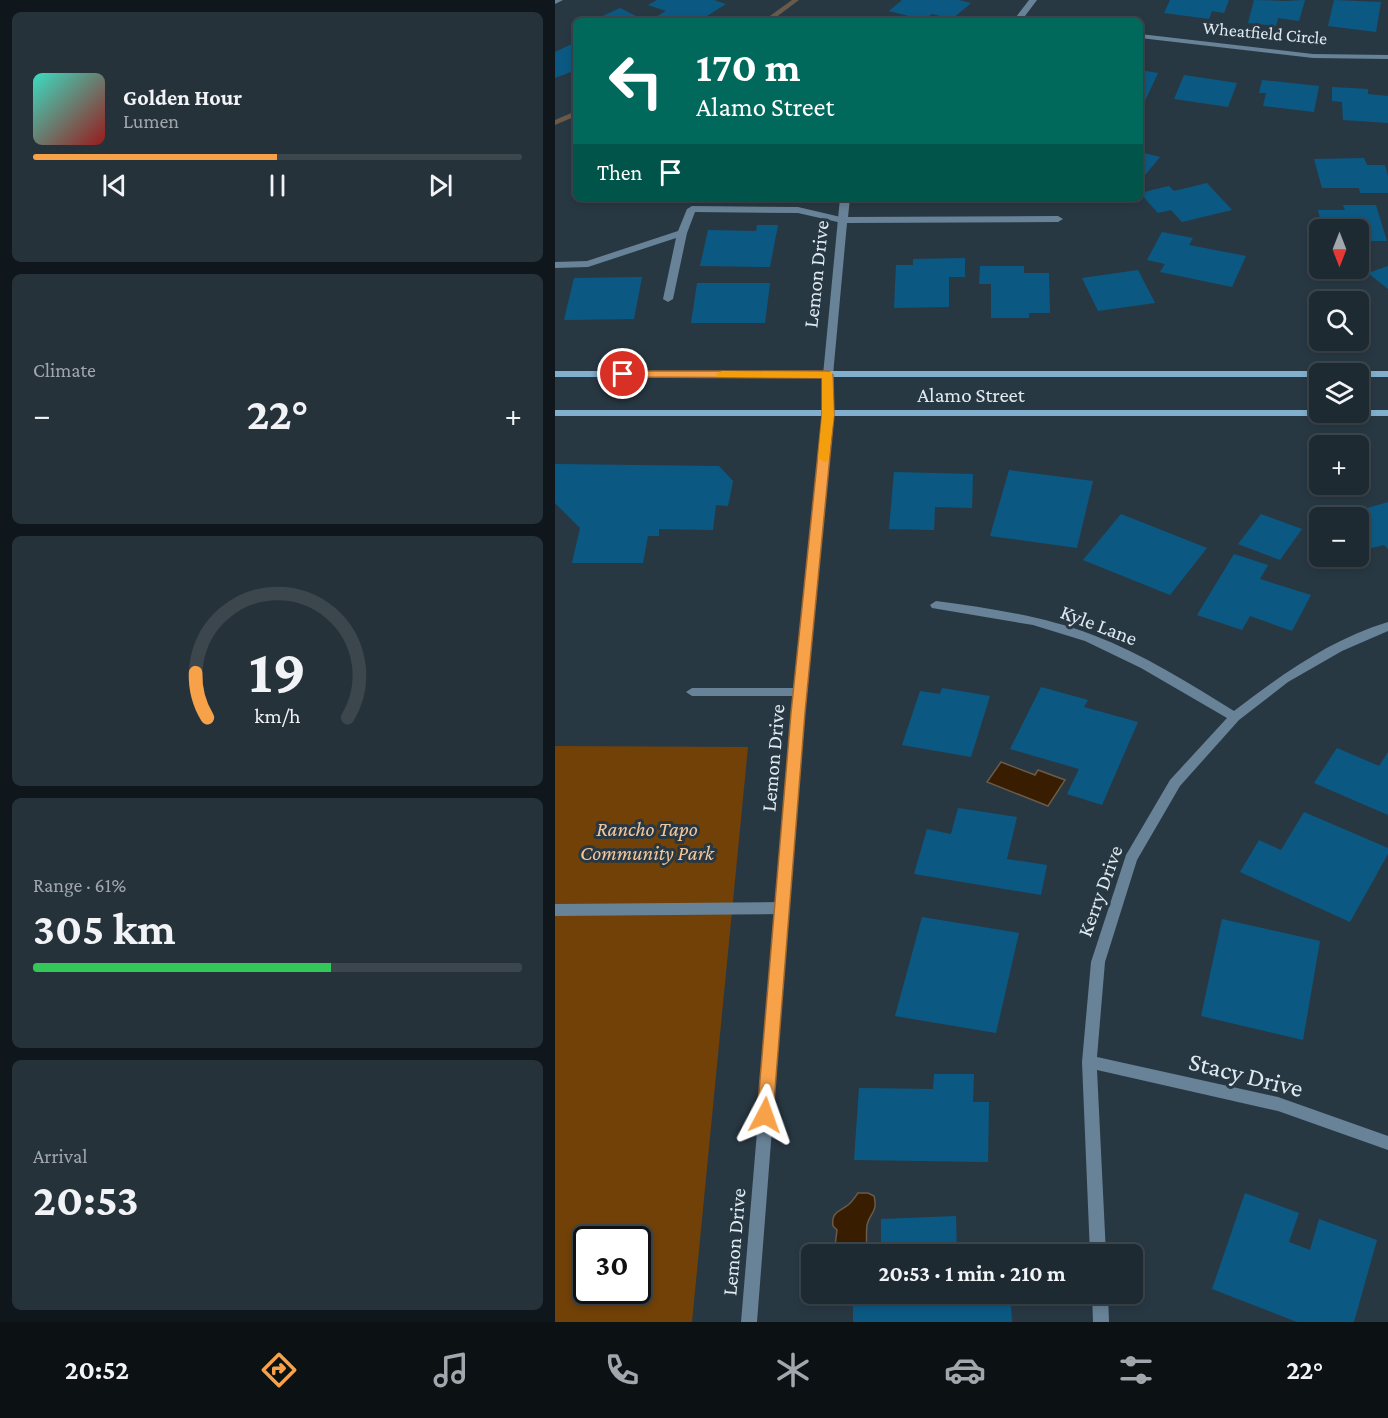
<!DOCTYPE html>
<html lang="en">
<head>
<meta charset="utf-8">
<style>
	:root { --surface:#1e2a32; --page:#26323a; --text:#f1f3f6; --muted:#a1a7ac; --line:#3c464d; --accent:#f7a149 }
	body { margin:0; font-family:"Crimson Pro",serif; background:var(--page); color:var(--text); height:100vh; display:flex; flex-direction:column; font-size:22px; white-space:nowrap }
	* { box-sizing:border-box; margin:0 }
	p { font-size:20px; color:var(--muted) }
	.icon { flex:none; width:33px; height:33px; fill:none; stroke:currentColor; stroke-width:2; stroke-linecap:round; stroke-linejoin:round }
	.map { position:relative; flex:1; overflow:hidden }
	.details { display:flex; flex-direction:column; gap:12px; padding:12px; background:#10171c; width:555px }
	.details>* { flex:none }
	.banner { position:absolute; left:18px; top:18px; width:570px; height:183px; border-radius:9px; box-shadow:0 3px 9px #0003,0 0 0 2px var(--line); background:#00695c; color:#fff; overflow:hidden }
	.needle { width:39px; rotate:180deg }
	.buttons { position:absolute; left:754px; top:219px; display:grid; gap:12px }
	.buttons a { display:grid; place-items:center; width:60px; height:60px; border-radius:9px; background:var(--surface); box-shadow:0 3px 9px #0003,0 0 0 2px var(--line); font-size:30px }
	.speed { position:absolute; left:18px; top:1226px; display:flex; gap:12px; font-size:30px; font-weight:700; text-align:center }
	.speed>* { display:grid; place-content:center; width:78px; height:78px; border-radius:50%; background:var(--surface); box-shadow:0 3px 9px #0003,0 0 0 2px var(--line); line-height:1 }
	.speed .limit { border:3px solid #111; border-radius:9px; background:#fff; color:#111 }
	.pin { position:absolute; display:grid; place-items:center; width:51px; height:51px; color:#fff; margin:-26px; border:3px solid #fff; border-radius:50%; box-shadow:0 2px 6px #0007 }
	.me { position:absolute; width:66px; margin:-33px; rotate:4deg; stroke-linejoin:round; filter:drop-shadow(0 0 4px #0008) }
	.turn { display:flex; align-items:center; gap:21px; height:126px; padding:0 24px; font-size:27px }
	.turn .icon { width:78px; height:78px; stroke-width:2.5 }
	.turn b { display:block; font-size:42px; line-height:51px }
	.then { display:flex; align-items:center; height:57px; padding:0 24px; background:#0003; gap:12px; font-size:22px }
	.big { font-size:45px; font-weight:700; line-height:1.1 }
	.details .card { flex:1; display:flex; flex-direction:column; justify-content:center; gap:9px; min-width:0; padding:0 21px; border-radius:9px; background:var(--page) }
	.details .dial { align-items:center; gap:0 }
	.dial svg { height:156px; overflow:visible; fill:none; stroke:var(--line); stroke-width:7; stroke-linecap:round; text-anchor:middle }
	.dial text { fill:var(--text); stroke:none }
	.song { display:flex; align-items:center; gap:18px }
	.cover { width:72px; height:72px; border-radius:9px; background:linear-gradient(135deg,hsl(170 70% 55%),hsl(0 70% 35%)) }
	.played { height:6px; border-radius:3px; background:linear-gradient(90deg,var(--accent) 50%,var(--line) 50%) }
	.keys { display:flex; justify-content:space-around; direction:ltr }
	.heat { display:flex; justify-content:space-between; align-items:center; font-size:33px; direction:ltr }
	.charge { height:9px; border-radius:4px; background:linear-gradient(90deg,#34c759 61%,var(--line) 0) }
	.trip { position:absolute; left:246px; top:1244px; width:342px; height:60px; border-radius:9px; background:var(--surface); box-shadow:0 3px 9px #0003,0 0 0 2px var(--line); font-weight:700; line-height:60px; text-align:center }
	.menu { display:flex; height:96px; justify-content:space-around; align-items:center; background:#0c1114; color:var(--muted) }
	.menu .icon { width:42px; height:42px }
	.menu .current { color:var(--accent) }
	.menu b { font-size:27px; color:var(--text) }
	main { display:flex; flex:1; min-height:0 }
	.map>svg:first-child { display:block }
</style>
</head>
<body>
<main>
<section class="details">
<div class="card">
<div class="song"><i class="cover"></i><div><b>Golden Hour</b><p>Lumen</p></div></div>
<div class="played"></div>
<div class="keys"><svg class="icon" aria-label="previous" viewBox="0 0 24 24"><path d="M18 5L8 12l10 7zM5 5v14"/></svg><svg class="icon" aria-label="pause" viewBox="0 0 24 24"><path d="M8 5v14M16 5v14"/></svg><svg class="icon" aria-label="next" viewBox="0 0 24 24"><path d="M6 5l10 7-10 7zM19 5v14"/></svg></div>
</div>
<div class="card"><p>Climate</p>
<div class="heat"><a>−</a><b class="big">22°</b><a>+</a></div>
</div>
<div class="card dial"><svg viewBox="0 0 100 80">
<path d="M14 69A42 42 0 1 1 86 69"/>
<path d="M14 69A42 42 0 0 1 8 46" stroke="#f7a149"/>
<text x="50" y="56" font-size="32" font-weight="700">19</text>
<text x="50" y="72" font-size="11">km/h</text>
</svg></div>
<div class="card"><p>Range · 61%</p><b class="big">305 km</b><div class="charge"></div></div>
<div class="card"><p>Arrival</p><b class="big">20:53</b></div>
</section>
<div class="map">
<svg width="833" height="1322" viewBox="0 0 833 1322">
	<rect width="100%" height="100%" fill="#283843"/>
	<path fill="#714108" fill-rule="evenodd" d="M0 746 193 747 137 1322H0ZM32 1239H82V1290H32Z"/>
	<g fill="#381d01" stroke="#6a5a49" stroke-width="1.5">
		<path d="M446 762 480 775 483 770 510 780 493 806 432 782Z"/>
		<path d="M303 1193H313L319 1196C323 1213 315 1212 312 1225 311 1233 312 1243 311 1251L308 1254H287L280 1246 282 1230 278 1226C276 1212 284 1212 293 1205 297 1202 300 1197 303 1193Z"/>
	</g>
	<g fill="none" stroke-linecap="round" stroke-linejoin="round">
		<g fill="#6a5a49" fill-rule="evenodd">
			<path d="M237 0H244L216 21H208Z"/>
			<path d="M21 111V116L0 125V120Z"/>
		</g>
	</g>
	<g fill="#0b5983">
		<path d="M102 0H159L171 4 144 21H103L97 19 111 11 93 5Z"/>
		<path d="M347 0H404L416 3 397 19 377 14 369 20 334 11Z"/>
		<path d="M615 0H674L669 13 657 11 654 19 609 13Z"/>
		<path d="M699 0 730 1 750 0 744 21 723 18 721 26 693 23Z"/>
		<path d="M779 0 826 2 821 32 773 26Z"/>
		<path d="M65 8 91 21H37Z"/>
		<path d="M21 42V70L0 78V52Z"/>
		<path d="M585 70 603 73 590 101 585 100Z"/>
		<path d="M629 75 682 83 673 107 619 99Z"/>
		<path d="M707 80 764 86 759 112 708 106 711 93H704Z"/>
		<path d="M777 87 813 89V94L833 96V123L788 120 787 102 777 101Z"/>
		<path d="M585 152 605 157 591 174 585 173Z"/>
		<path d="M809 158 812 165H830L833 176V193H805L804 188H767L759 159Z"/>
		<path d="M652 183 677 210 627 222 616 210 603 213 585 193 614 186 619 191Z"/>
		<path d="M788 205H821L832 241H804V230H768L763 210H790Z"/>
		<path d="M202 225H223L215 267 145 266 153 230 201 231Z"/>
		<path d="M607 232 638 238 634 245 691 256 677 287 605 272 610 264 592 260Z"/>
		<path d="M410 258V277H394V307L339 308 341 265H358V259Z"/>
		<path d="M425 266H469V273H494L495 313H474V318H436V284H424Z"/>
		<path d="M833 266V289L813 273Z"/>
		<path d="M583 270 600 303 543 311 527 278Z"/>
		<path d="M87 277 79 319 9 320 19 278Z"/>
		<path d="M142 283H215L210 323H136Z"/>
		<path d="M0 464 164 466 178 481 173 506 161 505 158 530 104 529V536H93L88 563H17L25 528 0 503Z"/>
		<path d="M454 470 538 481 522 548 435 536Z"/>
		<path d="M339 472 418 474 417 508 380 507 379 530 334 529Z"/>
		<path d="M833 502V549L829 545 804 551V518H778Z"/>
		<path d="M566 514 652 548 615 595 528 560Z"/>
		<path d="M706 514 747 529 725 560 683 544Z"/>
		<path d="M679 554 713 565 705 579 756 595 737 631 695 616 687 630 642 615Z"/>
		<path d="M486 687 533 700 529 707 583 722 547 805 512 794 524 769 455 749Z"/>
		<path d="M387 688 435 696 416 757 347 745 365 691 385 694Z"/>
		<path d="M782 748 824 766 833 752V815L759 783Z"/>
		<path d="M403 808 462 817 452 859 492 865 486 895 359 874 372 829 396 834Z"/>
		<path d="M749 812 833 848V854L795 922 685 872 704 840 726 850Z"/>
		<path d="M367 917 464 933 441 1033 340 1016Z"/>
		<path d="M667 919 765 941 748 1040 646 1016Z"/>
		<path d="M379 1074H419L418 1102H434L433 1162 299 1160 304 1088 378 1089Z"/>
		<path d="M690 1193 744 1213 734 1242 755 1250 764 1219 822 1240 799 1322H742L657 1289Z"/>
		<path d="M401 1216 402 1254H326V1219Z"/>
		<path d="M298 1293H455L457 1322H298Z"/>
	</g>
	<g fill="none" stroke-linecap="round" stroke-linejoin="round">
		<g fill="#688397" fill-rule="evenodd">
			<path d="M137 206 243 207 290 218 292 220 287 223 243 213 140 212 132 233 118 299 113 302 108 299 121 238 33 267 0 268V262L32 261 123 231 132 209Z"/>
			<path d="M137 688H245L251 692 245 696H137L131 692Z"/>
			<path d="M226 902 231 904 233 908 231 912 226 914 0 916V904Z"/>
		</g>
		<g fill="#688397" fill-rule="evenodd">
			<path d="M0 0H8L0 4Z"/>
			<path d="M474 0H482L470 16 488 21H458Z"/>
			<path d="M585 34 758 54 833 55V59L758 58 585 38Z"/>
			<path d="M285 198H295L293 217 503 216 508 219 503 222 292 223 278 375V415L251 692 202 1322H186L239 692 268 415V375Z"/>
			<path d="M381 601C434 608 488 616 538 635 588 654 634 683 679 711 726 675 776 639 833 622V631L787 651 733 682 684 720 625 786 582 860 550 962 542 1057 723 1097 833 1136V1150L723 1111 542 1070 551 1254H535L527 1062 536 962 571 855 615 780 672 718 586 668 530 641 478 625 377 608 375 605Z"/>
			<path d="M537 1293H553L554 1322H538Z"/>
		</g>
		<g fill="#82afce" fill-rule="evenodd">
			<path d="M0 371H765L770 374H765V377H0Z"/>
			<path d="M804 371H833V377H804V374H799Z"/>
			<path d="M0 410H765V412H804V410H833V416H0Z"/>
		</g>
	</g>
	<path fill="#f7a149" stroke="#a1692f" stroke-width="1.5" d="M68 371H273L278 375 279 415 250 713 218 1115 216 1120 210 1123 204 1120 202 1115 236 713 267 415V378L64 377 62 374Z"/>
	<path fill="#f59e0b" d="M167 371 277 372 279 415 273 461 269 462 263 458 267 415V378L163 377 161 374Z"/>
	<g text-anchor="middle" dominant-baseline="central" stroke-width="6" stroke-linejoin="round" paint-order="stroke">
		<g font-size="18" fill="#dfe9f0" stroke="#283843">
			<text transform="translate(710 33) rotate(5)">Wheatfield Circle</text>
		</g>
		<g font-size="21" fill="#dfe9f0" stroke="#283843">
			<text transform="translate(261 274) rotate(-84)">Lemon Drive</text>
			<text x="416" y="395">Alamo Street</text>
			<text transform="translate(544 625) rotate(21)">Kyle Lane</text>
			<text transform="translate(218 758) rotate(-85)">Lemon Drive</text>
			<text transform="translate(545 891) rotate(-70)">Kerry Drive</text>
			<text transform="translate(179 1242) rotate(-85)">Lemon Drive</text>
		</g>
		<g font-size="21" font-style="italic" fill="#f4c69c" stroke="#283843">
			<text x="92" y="829">Rancho Tapo<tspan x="92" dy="24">Community Park</tspan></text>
		</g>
		<g font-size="26" fill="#dfe9f0" stroke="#283843">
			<text transform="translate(691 1075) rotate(14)">Stacy Drive</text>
		</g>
	</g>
</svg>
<div class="buttons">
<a><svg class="needle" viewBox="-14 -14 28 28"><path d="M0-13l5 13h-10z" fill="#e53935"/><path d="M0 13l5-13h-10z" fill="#a1a7ac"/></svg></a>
<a><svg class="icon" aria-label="search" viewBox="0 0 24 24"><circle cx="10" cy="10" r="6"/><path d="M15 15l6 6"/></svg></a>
<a><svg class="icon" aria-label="layers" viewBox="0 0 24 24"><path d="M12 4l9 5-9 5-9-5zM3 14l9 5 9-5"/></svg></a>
<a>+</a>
<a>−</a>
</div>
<div class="speed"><div class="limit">30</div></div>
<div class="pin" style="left:68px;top:374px;background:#d93025"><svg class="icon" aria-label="arrive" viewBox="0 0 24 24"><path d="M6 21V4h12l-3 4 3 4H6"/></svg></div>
<svg class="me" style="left:210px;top:1115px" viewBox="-20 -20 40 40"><path d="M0-17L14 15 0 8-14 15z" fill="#f7a149" stroke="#fff" stroke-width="4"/></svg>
<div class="trip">20:53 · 1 min · 210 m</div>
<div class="banner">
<div class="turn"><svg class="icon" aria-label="left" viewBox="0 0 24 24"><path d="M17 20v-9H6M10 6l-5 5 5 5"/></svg><div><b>170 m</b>Alamo Street</div></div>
<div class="then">Then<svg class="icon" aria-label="arrive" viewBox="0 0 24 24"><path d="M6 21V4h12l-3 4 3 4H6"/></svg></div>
</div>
</div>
</main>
<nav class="menu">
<b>20:52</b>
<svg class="icon current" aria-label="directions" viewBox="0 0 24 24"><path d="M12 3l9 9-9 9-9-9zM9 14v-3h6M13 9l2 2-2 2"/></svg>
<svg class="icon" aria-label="music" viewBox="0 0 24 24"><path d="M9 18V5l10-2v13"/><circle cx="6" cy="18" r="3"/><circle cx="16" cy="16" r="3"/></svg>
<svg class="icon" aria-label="phone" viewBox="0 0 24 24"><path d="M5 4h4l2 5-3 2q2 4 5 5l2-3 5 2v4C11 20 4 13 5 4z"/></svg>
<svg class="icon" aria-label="climate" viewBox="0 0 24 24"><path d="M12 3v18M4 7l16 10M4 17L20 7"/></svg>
<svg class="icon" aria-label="car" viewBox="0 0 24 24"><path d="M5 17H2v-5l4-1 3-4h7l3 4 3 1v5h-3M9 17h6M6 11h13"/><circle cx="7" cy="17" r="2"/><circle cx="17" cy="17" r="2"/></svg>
<svg class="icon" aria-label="filters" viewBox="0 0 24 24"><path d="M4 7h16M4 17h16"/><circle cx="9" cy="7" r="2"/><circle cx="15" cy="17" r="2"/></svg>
<b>22°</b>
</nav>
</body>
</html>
